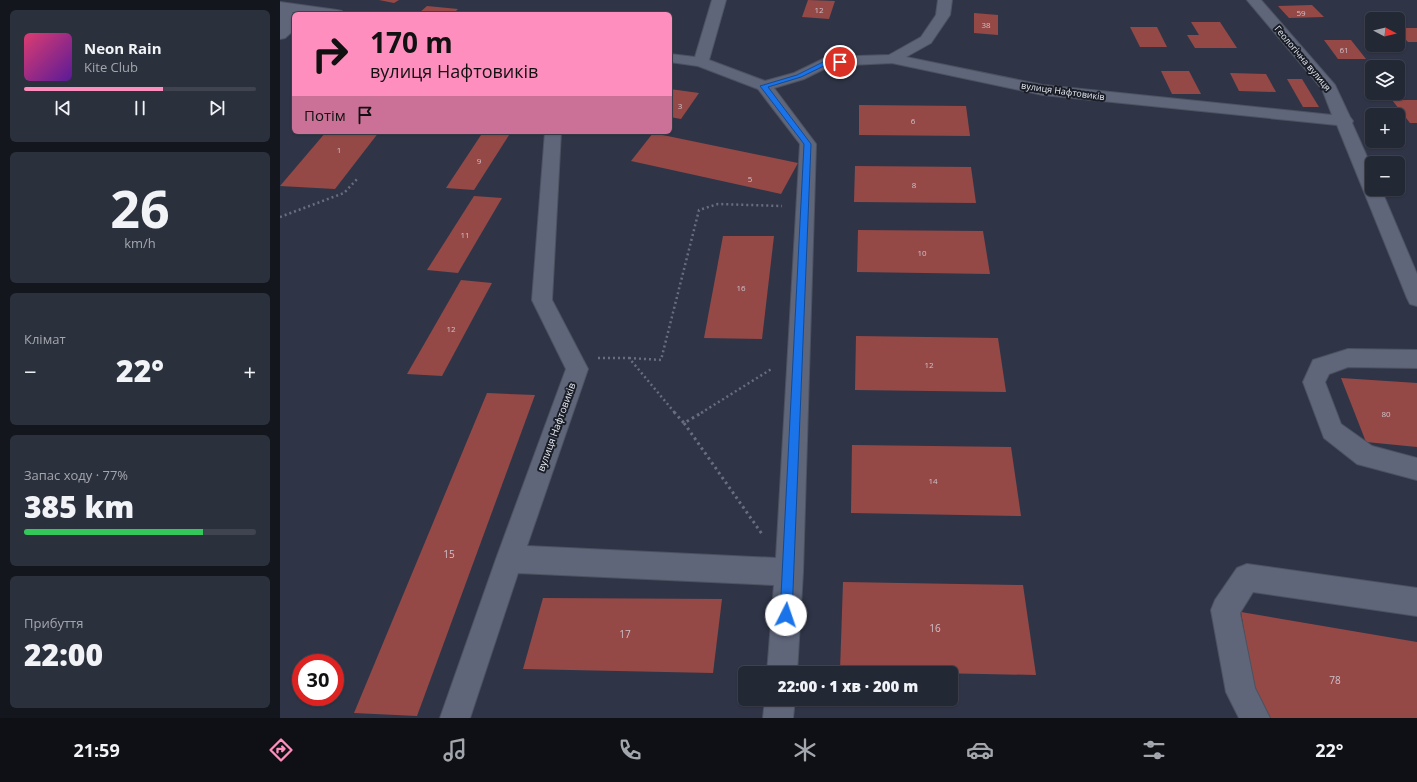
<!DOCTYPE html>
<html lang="uk">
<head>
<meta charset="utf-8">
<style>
	:root { --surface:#232835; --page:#2b303d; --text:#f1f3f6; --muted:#a3a6ad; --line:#404450; --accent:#fe8ebd }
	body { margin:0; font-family:"Open Sans",sans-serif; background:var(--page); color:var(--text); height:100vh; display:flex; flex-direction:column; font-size:15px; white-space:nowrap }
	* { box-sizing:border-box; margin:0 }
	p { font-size:13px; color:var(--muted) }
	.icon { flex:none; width:22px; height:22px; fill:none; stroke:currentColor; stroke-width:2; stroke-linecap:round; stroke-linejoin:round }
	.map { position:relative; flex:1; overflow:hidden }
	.panel { display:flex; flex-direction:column; gap:10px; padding:10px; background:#13161d; width:280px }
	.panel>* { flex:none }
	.hud { position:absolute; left:12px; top:12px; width:380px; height:122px; border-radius:6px; box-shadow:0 1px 3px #0004,0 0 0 1px var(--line); background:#fe8ebd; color:#111; overflow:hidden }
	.needle { width:26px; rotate:97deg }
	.tools { position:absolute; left:1085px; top:12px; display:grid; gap:8px }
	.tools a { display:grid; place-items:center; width:40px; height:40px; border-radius:6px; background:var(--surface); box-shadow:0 1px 3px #0004,0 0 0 1px var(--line); font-size:20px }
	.speed { position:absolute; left:12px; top:654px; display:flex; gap:8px; font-size:20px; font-weight:700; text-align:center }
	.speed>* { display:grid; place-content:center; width:52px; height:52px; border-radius:50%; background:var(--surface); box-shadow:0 1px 3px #0004,0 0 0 1px var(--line); line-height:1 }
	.speed .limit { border:6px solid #d22; background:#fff; color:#111 }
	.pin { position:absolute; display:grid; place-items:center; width:34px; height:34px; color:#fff; margin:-17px; border:2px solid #fff; border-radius:50%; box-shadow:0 1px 4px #0007 }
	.me { position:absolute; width:44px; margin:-22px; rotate:4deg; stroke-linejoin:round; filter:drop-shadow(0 0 3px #0008) }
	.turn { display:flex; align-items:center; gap:14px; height:84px; padding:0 12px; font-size:18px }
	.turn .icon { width:52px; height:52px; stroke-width:2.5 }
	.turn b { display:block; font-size:28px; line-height:34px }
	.then { display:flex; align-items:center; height:38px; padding:0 12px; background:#0003; gap:8px; font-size:15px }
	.big { font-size:30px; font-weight:800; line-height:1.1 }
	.panel .tile { flex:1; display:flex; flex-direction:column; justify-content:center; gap:6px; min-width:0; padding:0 14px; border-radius:6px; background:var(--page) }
	.panel .dial { align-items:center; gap:0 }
	.dial b { font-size:52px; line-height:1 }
	.song { display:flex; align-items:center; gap:12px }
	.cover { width:48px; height:48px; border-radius:6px; background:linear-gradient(135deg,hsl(340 70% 55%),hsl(270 70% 35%)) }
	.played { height:4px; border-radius:2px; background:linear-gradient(90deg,var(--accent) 60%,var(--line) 60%) }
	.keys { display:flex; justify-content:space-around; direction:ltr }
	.heat { display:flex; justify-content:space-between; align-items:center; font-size:22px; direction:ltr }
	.charge { height:6px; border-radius:3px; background:linear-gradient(90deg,#34c759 77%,var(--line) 0) }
	.trip { position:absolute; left:458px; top:666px; width:220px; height:40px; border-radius:6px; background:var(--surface); box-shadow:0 1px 3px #0004,0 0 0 1px var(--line); font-weight:800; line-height:40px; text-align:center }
	.dock { display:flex; height:64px; justify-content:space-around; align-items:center; background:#0e1015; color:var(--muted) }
	.dock .icon { width:28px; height:28px }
	.dock .on { color:var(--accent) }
	.dock b { font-size:18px; color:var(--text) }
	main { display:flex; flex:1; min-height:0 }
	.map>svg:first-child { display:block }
</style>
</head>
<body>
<main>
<section class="panel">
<div class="tile">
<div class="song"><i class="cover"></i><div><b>Neon Rain</b><p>Kite Club</p></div></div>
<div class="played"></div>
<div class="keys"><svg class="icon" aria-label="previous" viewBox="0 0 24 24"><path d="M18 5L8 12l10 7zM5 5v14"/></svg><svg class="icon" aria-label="pause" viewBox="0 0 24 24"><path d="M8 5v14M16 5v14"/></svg><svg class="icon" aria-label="next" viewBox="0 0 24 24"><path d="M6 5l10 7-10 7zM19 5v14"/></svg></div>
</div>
<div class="tile dial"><b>26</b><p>km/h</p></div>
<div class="tile"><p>Клімат</p>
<div class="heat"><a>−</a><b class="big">22°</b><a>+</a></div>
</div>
<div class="tile"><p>Запас ходу · 77%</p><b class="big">385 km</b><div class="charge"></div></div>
<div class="tile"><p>Прибуття</p><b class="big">22:00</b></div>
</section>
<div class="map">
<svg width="1137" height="718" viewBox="0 0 1137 718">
	<rect width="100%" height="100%" fill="#2f3547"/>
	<g fill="#944947">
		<path d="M99 0H119L114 3Z"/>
		<path d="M528 0 555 1 549 19 522 17Z"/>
		<path d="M1032 5 1044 17 1009 18 998 6Z"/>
		<path d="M147 6 178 9 173 14H138Z"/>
		<path d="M694 13 718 15V35L694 33Z"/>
		<path d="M911 22H940L957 48H915L907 35H919Z"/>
		<path d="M850 27H877L887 47H860Z"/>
		<path d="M1118 28H1137V42H1128L1118 32Z"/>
		<path d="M1044 40H1071L1086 59H1058Z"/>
		<path d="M881 71H909L921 94H892Z"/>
		<path d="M950 73 986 74 996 92 959 91Z"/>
		<path d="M1007 79H1022L1039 107H1023Z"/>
		<path d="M390 89 419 93 401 119 390 117Z"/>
		<path d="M1112 100H1137V123H1130Z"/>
		<path d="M579 105 686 106 690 136 579 135Z"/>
		<path d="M46 132H99L55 189 0 186Z"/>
		<path d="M203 132H231L194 190 166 188Z"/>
		<path d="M373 133 518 163 501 194 351 161Z"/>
		<path d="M575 166 691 167 696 203 574 202Z"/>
		<path d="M194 196 222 198 178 273 147 270Z"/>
		<path d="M578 230 703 231 710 274 577 272Z"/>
		<path d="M443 236H494L482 339 424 338Z"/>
		<path d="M181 280 212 283 162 376 127 374Z"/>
		<path d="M576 336 718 338 726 392 575 390Z"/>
		<path d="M1061 378 1137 383V447L1086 442Z"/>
		<path d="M207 393 255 395 137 716 74 713Z"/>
		<path d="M572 445 731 447 741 516 571 513Z"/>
		<path d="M563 582 743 585 756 675 560 671Z"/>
		<path d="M263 598 442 599 433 673 243 669Z"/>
		<path d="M961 612 1137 642V718H979Z"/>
	</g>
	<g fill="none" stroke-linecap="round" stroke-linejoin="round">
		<g stroke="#4c5260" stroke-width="2">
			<g id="minor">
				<path d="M432 0H446L429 60 485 81 514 73 547 57 609 55 641 37 656 15 658 0H672L670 15 651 43 626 57 763 85 1052 115 1042 89 967 0H981L1055 85 1070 117 1073 121 1072 123 1092 168V189H1101L1137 274V306L1130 304 1127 298 1057 125 763 95 612 63 550 66 524 79 494 88 536 144 523 572 517 673H487L494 585 238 573 190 718H160L216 559 286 369 252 300 265 132H281L272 300 308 369 247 546 496 558 520 144 478 89 418 66 390 62V54L415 57Z"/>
				<path d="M0 2 57 10 62 11 64 14H29L12 12 14 16V30L5 38 0 39Z"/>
				<path d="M1068 349 1137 350V368L1068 367 1049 374 1045 382 1061 424 1092 446 1137 458V480L1077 464 1044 438 1023 382 1033 360Z"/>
				<path d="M967 564 1137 588V616L973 592 960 613 975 688 990 718H959L946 692 931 610 935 600 957 568Z"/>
				<path d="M485 699H515L513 718H483Z"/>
			</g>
		</g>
		<g stroke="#696e7e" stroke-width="2.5" stroke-dasharray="2 3" stroke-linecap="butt">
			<path d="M0 217 64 193 78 178"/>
			<path d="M318 358H349L395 413"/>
			<path d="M349 358 381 360 419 210 438 204 502 206"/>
			<path d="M421 413 493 368"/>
		</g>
		<g stroke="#696e7e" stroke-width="3" stroke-dasharray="2.5 3.5" stroke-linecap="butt">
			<path d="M394 412 404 423 423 412"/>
			<path d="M404 423 482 534"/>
		</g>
		<use href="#minor" fill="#5f667a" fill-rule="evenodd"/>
	</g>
	<path fill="#1a73e8" stroke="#114b97" d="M560 60 563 62 562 63 548 64 521 77 488 87 531 144 512 615 510 619 506 621 502 619 500 615 524 144 480 86 517 75 545 61Z"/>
	<g text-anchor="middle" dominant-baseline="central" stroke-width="4" stroke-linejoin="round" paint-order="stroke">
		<g font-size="8" fill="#cfc0c8">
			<text x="539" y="9">12</text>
			<text x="1021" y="12">59</text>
			<text x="706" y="24">38</text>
			<text x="1064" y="49">61</text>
			<text x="400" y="105">3</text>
			<text x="633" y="120">6</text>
			<text x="59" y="149">1</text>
			<text x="199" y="160">9</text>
			<text x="470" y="178">5</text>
			<text x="634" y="184">8</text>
			<text x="185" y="234">11</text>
			<text x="642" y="252">10</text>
			<text x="461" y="287">16</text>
			<text x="171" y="328">12</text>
			<text x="649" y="364">12</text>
			<text x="1106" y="413">80</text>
			<text x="653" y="480">14</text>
		</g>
		<g font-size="9" fill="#e3e8f3" stroke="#1a1d25">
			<text transform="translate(1023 58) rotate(50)">Геологічна вулиця</text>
			<text transform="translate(783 91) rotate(8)">вулиця Нафтовиків</text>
		</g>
		<g font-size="10" fill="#e3e8f3" stroke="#1a1d25">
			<text transform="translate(276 427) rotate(-70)">вулиця Нафтовиків</text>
		</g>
		<g font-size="10" fill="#cfc0c8">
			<text x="169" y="554">15</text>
			<text x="655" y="628">16</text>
			<text x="345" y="634">17</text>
			<text x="1055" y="680">78</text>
		</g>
	</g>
</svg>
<div class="tools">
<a><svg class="needle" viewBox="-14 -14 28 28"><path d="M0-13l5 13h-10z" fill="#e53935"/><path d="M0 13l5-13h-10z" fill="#a3a6ad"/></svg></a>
<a><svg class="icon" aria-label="layers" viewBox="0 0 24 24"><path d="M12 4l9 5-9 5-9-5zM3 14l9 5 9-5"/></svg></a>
<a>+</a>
<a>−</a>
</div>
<div class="speed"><div class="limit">30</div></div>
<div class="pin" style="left:560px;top:62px;background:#d93025"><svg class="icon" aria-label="arrive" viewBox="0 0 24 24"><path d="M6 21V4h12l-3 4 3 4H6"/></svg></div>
<svg class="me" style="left:506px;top:615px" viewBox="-20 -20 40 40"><circle r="19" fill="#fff"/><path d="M0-13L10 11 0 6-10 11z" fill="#1a73e8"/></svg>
<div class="trip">22:00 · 1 хв · 200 m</div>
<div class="hud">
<div class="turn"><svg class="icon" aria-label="right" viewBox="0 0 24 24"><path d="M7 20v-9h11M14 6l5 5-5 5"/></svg><div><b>170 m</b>вулиця Нафтовиків</div></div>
<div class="then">Потім<svg class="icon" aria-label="arrive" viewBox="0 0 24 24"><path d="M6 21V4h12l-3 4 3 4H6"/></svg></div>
</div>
</div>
</main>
<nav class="dock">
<b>21:59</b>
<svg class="icon on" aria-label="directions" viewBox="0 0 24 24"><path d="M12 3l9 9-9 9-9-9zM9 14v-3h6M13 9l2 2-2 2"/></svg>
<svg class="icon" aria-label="music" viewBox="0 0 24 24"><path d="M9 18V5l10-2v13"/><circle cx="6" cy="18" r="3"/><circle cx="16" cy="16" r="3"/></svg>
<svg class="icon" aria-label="phone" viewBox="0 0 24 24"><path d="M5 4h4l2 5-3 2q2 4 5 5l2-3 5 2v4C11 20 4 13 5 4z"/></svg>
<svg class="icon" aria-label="climate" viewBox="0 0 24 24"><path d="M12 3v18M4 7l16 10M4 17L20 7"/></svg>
<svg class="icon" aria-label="car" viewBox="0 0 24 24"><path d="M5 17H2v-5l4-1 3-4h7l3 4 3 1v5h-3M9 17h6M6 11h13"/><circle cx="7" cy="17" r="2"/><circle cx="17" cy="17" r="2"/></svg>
<svg class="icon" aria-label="filters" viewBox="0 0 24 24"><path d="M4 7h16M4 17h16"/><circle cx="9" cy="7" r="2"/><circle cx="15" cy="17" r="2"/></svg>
<b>22°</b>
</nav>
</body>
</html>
